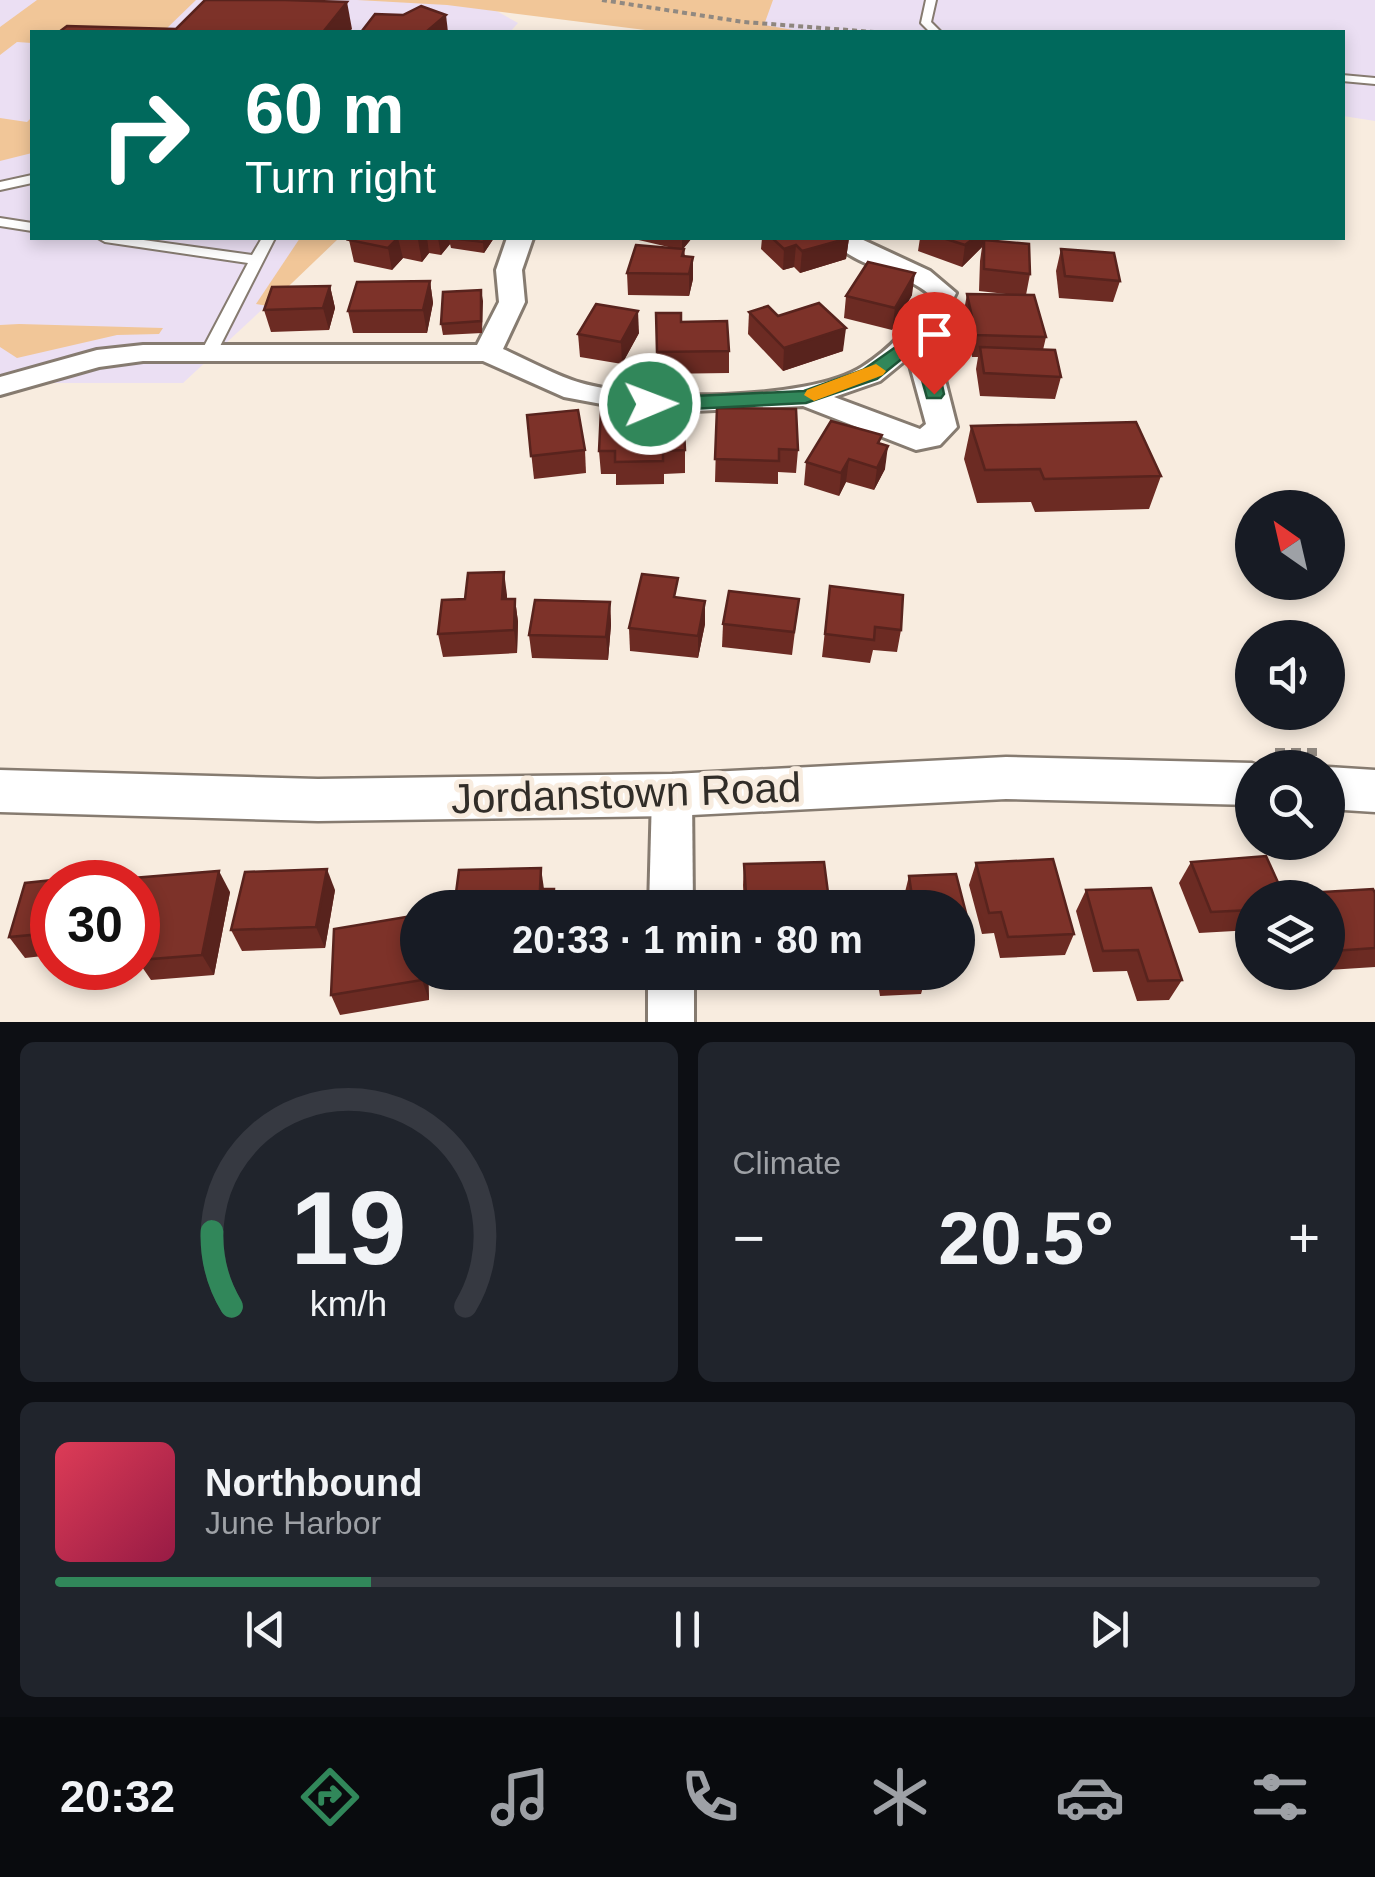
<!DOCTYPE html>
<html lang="en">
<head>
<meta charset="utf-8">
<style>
	:root { --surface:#171b24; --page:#20242c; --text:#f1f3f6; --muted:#9ea1a6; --line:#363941; --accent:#31875a }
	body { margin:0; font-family:Arial,sans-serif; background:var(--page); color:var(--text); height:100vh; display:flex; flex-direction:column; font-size:38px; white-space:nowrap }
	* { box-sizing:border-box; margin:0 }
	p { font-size:32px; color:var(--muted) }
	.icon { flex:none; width:55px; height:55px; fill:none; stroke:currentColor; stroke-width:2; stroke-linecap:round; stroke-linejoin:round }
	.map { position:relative; height:1022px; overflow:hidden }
	.drawer { display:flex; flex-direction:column; gap:20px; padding:20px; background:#0d0f14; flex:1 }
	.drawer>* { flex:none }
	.guide { position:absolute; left:30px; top:30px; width:1315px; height:210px; border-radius:0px; box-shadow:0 5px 15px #0003; background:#00695c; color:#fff; overflow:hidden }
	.needle { width:65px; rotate:326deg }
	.controls { position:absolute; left:1235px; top:490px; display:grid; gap:20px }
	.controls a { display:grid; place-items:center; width:110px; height:110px; border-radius:50%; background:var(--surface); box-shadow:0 5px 15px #0003; font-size:50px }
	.speed { position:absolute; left:30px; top:860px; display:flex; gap:20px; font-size:50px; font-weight:700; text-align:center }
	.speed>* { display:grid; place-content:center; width:130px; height:130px; border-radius:50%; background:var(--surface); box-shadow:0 5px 15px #0003; line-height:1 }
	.speed .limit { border:15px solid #d22; background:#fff; color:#111 }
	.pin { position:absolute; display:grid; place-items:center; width:85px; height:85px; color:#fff; margin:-102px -42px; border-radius:50% 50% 50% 0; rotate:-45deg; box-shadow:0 0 10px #0007 }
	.pin .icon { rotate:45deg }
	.me { position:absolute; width:110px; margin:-55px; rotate:89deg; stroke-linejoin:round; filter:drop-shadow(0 0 8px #0008) }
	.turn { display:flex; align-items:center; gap:35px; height:210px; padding:0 50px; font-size:45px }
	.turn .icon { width:130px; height:130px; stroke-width:2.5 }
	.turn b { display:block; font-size:70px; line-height:85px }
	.big { font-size:75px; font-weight:700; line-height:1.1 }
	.drawer .card { flex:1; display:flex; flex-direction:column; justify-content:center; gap:15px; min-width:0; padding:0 35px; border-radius:15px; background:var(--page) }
	.drawer .dial { align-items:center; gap:0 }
	.dial svg { height:260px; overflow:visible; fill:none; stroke:var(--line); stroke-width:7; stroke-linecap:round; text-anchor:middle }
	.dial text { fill:var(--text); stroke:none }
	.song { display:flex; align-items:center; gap:30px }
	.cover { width:120px; height:120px; border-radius:15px; background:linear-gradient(135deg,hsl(350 70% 55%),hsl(340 70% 35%)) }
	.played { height:10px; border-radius:5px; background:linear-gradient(90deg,var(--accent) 25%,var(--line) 25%) }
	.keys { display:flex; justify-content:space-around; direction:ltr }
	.heat { display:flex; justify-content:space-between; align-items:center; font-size:55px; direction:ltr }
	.drawer .tiles { flex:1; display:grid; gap:20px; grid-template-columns:1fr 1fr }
	.card:last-child { grid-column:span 2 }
	.trip { position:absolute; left:400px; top:890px; width:575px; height:100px; border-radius:50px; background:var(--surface); box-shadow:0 5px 15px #0003; font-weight:700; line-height:100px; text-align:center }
	.dock { display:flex; height:160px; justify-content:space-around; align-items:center; background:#090b0e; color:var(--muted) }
	.dock .icon { width:70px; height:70px }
	.dock .selected { color:var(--accent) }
	.dock b { font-size:45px; color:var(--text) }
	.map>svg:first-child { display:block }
</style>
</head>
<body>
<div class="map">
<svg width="1375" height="1022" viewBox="0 0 1375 1022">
	<rect width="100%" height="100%" fill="#f8ecdf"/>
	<g fill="#ebdff3">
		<path d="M0 0H477L518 23 510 32H32V238H339L183 383H0Z"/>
		<path d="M631 0H1375V121L1343 116 1342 32H797Z"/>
	</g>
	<g fill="#f1c698">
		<path d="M37 0H196L163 32H32V43L17 42 0 55V27Z"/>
		<path d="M357 0H773L764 25 805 32H661L447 5Z"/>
		<path d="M32 117V153L0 161V118L27 122Z"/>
		<path d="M300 238H339L268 306 256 304Z"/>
		<path d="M0 325 19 324 163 328 159 334 117 335 17 358 0 347Z"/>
	</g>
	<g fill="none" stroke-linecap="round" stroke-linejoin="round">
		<g stroke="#867b70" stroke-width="4">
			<g id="service">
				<path d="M926 0H936L931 22 941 32H930L921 23Z"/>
				<path d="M1342 75 1375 78V84L1342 81Z"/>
				<path d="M32 175V183L0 190V182Z"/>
				<path d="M0 218 32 223V231L0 226Z"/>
				<path d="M98 238H129L252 255 262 238H275L216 354 208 359 200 354 248 263 105 242Z"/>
			</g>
		</g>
		<g stroke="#867b70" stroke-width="6">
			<g id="minor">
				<path d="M507 238H533L522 270 525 302 503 349C528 360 554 375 581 383 643 401 807 402 862 367 892 348 913 325 929 294 901 270 854 268 830 238H859L930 271 956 293 937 331 926 343 940 360 957 427 940 445 916 450 803 406 650 413 564 397 483 361H143L99 367 0 395V377L97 350 143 345H477L499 302 496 270ZM908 358 926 424 920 429 834 397 880 381Z"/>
				<path d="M672 778 686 783 692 795 693 908H649L652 795 658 783Z"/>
				<rect x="648" y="972" width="46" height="50"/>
			</g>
		</g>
		<g stroke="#867b70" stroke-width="5">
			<g id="tertiary">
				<path d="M1006 757 1252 763 1265 768H1252V805L1006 799 672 816 318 821 0 812V770L318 779 672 774Z"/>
				<path d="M1328 767 1375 770V812L1328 809Z"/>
			</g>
		</g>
		<path stroke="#918981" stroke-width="4" stroke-dasharray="5 4" stroke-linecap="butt" d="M602 0 744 22 874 32"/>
		<path stroke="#918981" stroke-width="8" stroke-dasharray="10 6" stroke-linecap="butt" d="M1275 752H1318"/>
		<use href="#service" fill="#fff" fill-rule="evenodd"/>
		<use href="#minor" fill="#fff" fill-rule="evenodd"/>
		<use href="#tertiary" fill="#fff" fill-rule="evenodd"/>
	</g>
	<g fill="#6c2b23">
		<path d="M352 238H494L484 253 451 248 450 244 441 255 429 253 422 262 403 258 392 270 354 262 349 240Z"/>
		<path d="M630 238H692L683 249H684L685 256 693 257V279L689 296 628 295 627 273 677 249Z"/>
		<path d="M762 238H849L846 259 800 273 794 267 783 270 761 249Z"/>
		<path d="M920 238H985L984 240 1030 274 1026 295 1046 337 1043 350 1061 377 1055 399 980 396 976 369 978 357H972L963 316 967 294 1015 295 979 291 980 261 982 247 962 267 918 251Z"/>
		<path d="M1061 249 1120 281 1113 302 1059 298 1056 271Z"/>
		<path d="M430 281 433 303 427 333H353L348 311Z"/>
		<path d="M330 286 335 308 329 330 271 332 264 310Z"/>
		<path d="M481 290 482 333 443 335 441 324Z"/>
		<path d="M912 295 892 330 844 318 846 296Z"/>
		<path d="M749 312 778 316 843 351 783 371 748 334Z"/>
		<path d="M656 313 681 322 729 351V373L657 374Z"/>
		<path d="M639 333 622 364 580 357 578 334Z"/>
		<path d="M717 408 798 450 796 473 778 472V484L715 482Z"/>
		<path d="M527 415 585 450 586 473 534 479Z"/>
		<path d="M971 426 1161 476 1149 509 1035 512 1031 502 977 503 964 459Z"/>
		<path d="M881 444 885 469 874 490 846 482 839 496 804 485 806 462Z"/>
		<path d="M685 450V473L664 474V484L616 485V474H601L599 451Z"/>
		<path d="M830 586 901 630 897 652 873 650 870 663 822 657Z"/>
		<path d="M507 595V599H515L518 622 517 653 443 657 438 634Z"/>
		<path d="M678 598 705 601V624L698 658 630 651 629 628Z"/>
		<path d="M799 599 792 655 722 647 723 624Z"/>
		<path d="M610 602 611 625 608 660 532 658 529 635Z"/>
		<path d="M1191 862 1252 898V930L1199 933 1179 883Z"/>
		<path d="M976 863 1074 934 1065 955 1000 958 994 933 982 934 969 885Z"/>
		<path d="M744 864 830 908H744L743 885Z"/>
		<path d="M956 874 966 913 959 934H958V908H869L871 897 904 896 909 876Z"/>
		<path d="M52 882V955L25 958 9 937Z"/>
		<path d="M138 882 230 892 214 975 151 980 140 964H138Z"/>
		<path d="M335 890 325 948 242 951 231 930Z"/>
		<path d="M1086 890 1182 980 1169 1000 1137 1001 1127 971 1093 972 1076 911Z"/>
		<path d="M1307 893H1375V967L1328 970V898H1304Z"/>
		<path d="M418 972H428L429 1000 340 1015 331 995Z"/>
		<path d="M876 972H947L927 974 921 994 880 996Z"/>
	</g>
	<g fill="#58231d">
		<path d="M347 2 352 29 349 32H323Z"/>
		<path d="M446 15 448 32H425Z"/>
		<path d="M398 238 403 258 392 270 388 248Z"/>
		<path d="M420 238H427L429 253 422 262 418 240Z"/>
		<path d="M438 238H449L450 244 441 255Z"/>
		<path d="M486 238H494L484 253 483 242Z"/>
		<path d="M682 238H692L682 250Z"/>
		<path d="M849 238 846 259 800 273 802 251Z"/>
		<path d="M974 238H985L984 244V240L982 247 962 267 965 245Z"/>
		<path d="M796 245 794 267 783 270 784 249Z"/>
		<path d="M693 257V279L689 296V274Z"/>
		<path d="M915 273 912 295 892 330 895 308Z"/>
		<path d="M430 281 433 303 427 333 423 310Z"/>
		<path d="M330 286 335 308 329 330 323 308Z"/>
		<path d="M481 290 483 301 482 333 481 321Z"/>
		<path d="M638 311 639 333 622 364 621 342Z"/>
		<path d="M846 328 843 351 783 371 784 348Z"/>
		<path d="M888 446 885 469 874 490 877 468Z"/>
		<path d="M849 459 846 482 839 496 841 473Z"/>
		<path d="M504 572 507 595 505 622 502 599Z"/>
		<path d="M515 599 518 622 517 653 514 630Z"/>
		<path d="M705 601V624L698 658V636Z"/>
		<path d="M610 602 611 625 608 660 606 637Z"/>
		<path d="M541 868 544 889H540Z"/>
		<path d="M327 869 335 890 325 948 316 927Z"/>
		<path d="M219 871 230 892 214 975 202 955Z"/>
		<path d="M422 972H428L429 1000 422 980Z"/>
	</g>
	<g fill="#7d3229" stroke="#58231d" stroke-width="2.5">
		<path d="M205 0H285L347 2 323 32H59L67 26 176 29Z"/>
		<path d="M421 6 446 15 426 32H363L362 31 375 14 403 15Z"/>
		<path d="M352 238H398L388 248 349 240Z"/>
		<path d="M450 238H486L483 242Z"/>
		<path d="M772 238H849L802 251 796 245 784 249Z"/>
		<path d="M943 238H974L965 245Z"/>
		<path d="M984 240 1029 244 1030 274 984 269Z"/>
		<path d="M636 245 684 249 682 256 693 257 689 274 627 273Z"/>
		<path d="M1061 249 1114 253 1120 281 1065 276Z"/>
		<path d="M868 262 915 273 895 308 846 296Z"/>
		<path d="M430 281 423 310 348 311 357 282Z"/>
		<path d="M330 286 323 308 264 310 272 287Z"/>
		<path d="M481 290V321L441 324 443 292Z"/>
		<path d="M967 294 1034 295 1046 337 976 335Z"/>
		<path d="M819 303 846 328 784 348 749 312 768 306 778 316Z"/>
		<path d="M596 304 638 311 621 342 578 334Z"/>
		<path d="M656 313H681V322L727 321 729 351 657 352Z"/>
		<path d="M980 347 1055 350 1061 377 984 373Z"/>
		<path d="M683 408 685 450 663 451V461L615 462V451H599L601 410Z"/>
		<path d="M717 408 796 409 798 450 779 449V461L715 459Z"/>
		<path d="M578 410 585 450 531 456 527 415Z"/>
		<path d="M831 421 882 435 878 443 888 446 877 468 849 459 841 473 806 462Z"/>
		<path d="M1136 422 1161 476 1044 479 1040 469 985 470 971 426Z"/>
		<path d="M504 572 502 599H515L514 630 438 634 442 600 465 599 468 573Z"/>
		<path d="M642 574 678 578 674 597 705 601 698 636 629 628Z"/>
		<path d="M830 586 903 595 901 630 875 627 874 640 825 634Z"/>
		<path d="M729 591 799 599 794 632 723 624Z"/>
		<path d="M535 600 610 602 606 637 529 635Z"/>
		<path d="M1266 856 1285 898H1252V910L1211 912 1191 862Z"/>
		<path d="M1053 859 1074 934 1008 937 1001 912 989 913 976 863Z"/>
		<path d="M824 862 830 908H747L744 864Z"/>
		<path d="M541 868 540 889H554L553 908H454L459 870Z"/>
		<path d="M327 869 316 927 231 930 245 872Z"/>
		<path d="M219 871 202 955 138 960 142 942H138V882H132L133 878Z"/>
		<path d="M110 874 108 882H52V933L9 937 25 883Z"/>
		<path d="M956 874 966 913H958V908H873L871 897 912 896 909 876Z"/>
		<path d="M1151 888 1182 980 1148 981 1138 950 1103 951 1086 890Z"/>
		<path d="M1373 889 1375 893V948L1333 951 1328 939V898H1309L1307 893Z"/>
		<path d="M418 915V972H422V980L331 995 334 929Z"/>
		<path d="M884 972H926L927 974 884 976Z"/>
	</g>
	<path fill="#31875a" stroke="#20583a" stroke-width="2.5" d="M910 337C935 346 939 370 944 394L941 398H927L917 362 909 353 877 379 806 403 650 411 639 404 650 398 804 391 863 370Z"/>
	<path fill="#f59e0b" d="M876 364 886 371 883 375 814 401 804 395 807 390Z"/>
	<g text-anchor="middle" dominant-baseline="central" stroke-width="10" stroke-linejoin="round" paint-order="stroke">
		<g font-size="42" fill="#312d28" stroke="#f8ecdf">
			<text transform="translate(626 793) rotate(-2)">Jordanstown Road</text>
		</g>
	</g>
</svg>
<div class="controls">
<a><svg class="needle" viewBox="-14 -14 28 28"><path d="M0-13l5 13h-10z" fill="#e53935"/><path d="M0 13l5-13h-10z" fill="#9ea1a6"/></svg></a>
<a><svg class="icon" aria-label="sound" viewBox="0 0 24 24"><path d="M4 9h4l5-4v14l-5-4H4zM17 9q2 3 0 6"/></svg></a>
<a><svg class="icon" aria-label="search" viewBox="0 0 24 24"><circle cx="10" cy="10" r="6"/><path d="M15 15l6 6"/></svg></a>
<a><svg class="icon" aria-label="layers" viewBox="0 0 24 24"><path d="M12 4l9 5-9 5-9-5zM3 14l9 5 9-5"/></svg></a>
</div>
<div class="speed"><div class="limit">30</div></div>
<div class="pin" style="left:934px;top:394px;background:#d93025"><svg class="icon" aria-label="arrive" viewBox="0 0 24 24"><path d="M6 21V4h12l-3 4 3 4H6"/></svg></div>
<svg class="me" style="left:650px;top:404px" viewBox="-20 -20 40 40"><circle r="17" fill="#31875a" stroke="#fff" stroke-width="3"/><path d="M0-11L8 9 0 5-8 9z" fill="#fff"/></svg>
<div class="trip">20:33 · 1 min · 80 m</div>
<div class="guide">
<div class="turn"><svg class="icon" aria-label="right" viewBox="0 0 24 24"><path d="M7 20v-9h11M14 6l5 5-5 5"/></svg><div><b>60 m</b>Turn right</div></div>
</div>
</div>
<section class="drawer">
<div class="tiles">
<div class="card dial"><svg viewBox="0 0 100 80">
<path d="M14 69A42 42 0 1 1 86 69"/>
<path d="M14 69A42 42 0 0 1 8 46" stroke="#31875a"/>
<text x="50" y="56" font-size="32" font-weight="700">19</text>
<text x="50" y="72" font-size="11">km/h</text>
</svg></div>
<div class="card"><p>Climate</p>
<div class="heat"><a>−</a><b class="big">20.5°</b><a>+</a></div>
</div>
<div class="card">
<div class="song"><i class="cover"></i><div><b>Northbound</b><p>June Harbor</p></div></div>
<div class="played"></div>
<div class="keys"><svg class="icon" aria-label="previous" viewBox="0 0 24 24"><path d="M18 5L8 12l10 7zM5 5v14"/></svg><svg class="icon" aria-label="pause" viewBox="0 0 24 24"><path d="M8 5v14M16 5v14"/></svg><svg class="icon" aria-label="next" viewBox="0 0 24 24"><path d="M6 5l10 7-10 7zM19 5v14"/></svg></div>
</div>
</div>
</section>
<nav class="dock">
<b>20:32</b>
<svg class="icon selected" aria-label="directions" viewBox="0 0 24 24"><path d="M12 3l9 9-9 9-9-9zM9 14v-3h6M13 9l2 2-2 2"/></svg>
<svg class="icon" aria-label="music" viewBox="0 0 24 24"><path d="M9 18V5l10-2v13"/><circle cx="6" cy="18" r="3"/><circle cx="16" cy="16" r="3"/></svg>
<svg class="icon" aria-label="phone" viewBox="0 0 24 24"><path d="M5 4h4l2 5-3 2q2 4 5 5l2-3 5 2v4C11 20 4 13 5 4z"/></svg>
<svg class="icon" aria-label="climate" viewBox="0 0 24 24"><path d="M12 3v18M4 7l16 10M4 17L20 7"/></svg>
<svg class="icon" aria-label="car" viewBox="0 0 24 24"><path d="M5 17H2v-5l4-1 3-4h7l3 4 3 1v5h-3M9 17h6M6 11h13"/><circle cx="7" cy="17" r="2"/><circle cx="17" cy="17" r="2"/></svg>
<svg class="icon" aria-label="filters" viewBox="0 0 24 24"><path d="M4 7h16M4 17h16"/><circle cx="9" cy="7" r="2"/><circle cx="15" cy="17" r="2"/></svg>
</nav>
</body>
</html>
